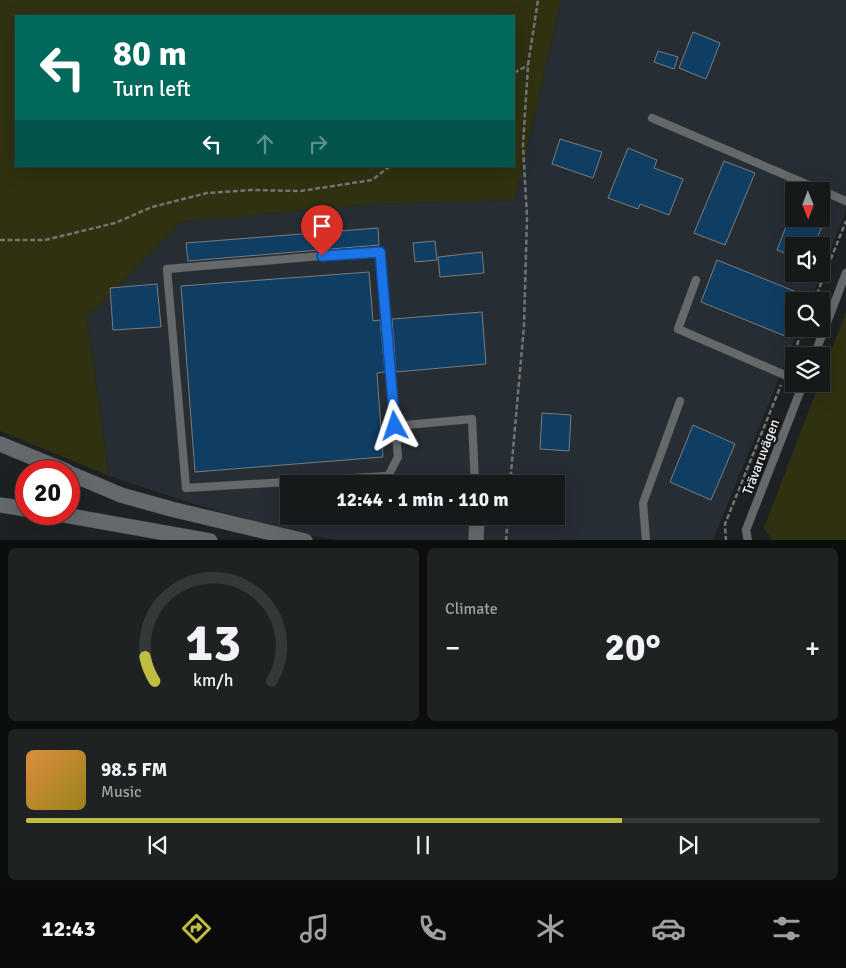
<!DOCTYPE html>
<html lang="en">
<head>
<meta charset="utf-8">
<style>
	:root { --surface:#16191a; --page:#1f2223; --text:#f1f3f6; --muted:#9ea0a2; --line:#353839; --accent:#bfbe42 }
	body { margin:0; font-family:Signika,sans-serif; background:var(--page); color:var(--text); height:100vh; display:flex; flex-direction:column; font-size:19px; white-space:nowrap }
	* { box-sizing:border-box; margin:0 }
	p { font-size:16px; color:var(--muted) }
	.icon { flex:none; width:28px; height:28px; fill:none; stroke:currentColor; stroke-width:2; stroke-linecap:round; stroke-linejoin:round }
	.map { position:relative; height:540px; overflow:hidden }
	.details { display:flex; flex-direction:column; gap:8px; padding:8px; background:#0c0e0e; flex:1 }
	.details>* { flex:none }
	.top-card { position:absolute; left:15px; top:15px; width:500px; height:152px; border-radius:0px; box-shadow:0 5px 20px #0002,0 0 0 1px var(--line); background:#00695c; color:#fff; overflow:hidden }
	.needle { width:32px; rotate:179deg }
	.fabs { position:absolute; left:785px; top:182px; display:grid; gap:10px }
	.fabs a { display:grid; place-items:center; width:45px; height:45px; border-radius:0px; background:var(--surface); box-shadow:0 5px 20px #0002,0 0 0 1px var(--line); font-size:25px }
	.speed { position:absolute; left:15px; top:460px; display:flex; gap:10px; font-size:25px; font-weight:700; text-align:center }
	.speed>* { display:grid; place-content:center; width:65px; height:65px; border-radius:50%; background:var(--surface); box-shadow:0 5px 20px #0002,0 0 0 1px var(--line); line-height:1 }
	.speed .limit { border:8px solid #d22; background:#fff; color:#111 }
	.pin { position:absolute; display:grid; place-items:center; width:42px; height:42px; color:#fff; margin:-51px -21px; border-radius:50% 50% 50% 0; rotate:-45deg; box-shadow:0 0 5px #0007 }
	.pin .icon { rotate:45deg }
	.me { position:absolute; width:55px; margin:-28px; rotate:355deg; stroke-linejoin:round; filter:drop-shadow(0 0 4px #0008) }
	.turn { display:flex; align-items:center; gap:18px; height:105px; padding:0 15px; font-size:22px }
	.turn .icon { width:65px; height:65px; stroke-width:2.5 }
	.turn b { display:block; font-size:35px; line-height:42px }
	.lanes { display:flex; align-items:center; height:48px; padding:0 15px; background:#0003; justify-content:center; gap:25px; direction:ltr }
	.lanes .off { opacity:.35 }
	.big { font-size:38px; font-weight:800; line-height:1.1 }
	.details .tile { flex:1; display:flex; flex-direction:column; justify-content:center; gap:8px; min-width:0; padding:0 18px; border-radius:8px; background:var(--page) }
	.details .dial { align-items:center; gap:0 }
	.dial svg { height:130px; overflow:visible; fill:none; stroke:var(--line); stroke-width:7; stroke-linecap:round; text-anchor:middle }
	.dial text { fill:var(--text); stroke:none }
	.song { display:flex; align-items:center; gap:15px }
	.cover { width:60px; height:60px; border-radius:8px; background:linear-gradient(135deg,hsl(30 70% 55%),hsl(50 70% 35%)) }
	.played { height:5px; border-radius:2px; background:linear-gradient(90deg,var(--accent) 75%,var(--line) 75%) }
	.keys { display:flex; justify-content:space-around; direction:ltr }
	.heat { display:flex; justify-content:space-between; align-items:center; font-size:28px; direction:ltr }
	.details .tiles { flex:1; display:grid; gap:8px; grid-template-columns:1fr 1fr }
	.tile:last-child { grid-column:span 2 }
	.trip { position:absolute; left:280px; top:475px; width:285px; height:50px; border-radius:0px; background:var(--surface); box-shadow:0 5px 20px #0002,0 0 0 1px var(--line); font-weight:800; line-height:50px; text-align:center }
	.tabs { display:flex; height:80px; justify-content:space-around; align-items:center; background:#090a0a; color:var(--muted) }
	.tabs .icon { width:35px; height:35px }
	.tabs .active { color:var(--accent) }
	.tabs b { font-size:22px; color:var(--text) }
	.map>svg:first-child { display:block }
</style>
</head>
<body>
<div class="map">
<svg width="846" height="541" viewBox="0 0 846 541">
	<rect width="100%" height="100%" fill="#1e2123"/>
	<path fill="#262d33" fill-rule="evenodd" d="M561 0H846V211L821 273V246H794V274H821L810 301H794V329H799L713 540H337L295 533 194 504 109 476 87 318 181 222 368 204 515 200ZM794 191H821V219H794ZM289 484H556V516H289Z"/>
	<g fill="#303111" fill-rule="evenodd">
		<path d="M0 0H561L515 200 368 204 181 222 87 318 109 476 0 431ZM16 16H514V166H16Z"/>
		<path d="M846 312V540H772L764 528 819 384H821V378Z"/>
	</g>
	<g fill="#103e63" stroke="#797c7e">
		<path d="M693 32 720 43 706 79 679 68Z"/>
		<path d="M658 51 678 57 674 69 654 62Z"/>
		<path d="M560 139 602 152 593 178 552 164Z"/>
		<path d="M628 148 657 160 654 168 683 179 669 215 640 204 638 209 608 198Z"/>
		<path d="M724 161 755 173 725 245 694 233Z"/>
		<path d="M789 219H825L814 246H794V256L777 250Z"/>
		<path d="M378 228 379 245 188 261 186 243Z"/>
		<path d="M435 241 437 260 415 262 413 243Z"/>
		<path d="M482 252 484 273 440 277 438 257Z"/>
		<path d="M717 260 819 301H794V314L785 336 701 302Z"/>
		<path d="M369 272 373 321 380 320 385 372 377 373 383 457 195 472 181 286Z"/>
		<path d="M157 284 161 327 113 330 110 288Z"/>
		<path d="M482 312 486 364 396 372 392 319Z"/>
		<path d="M542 413 571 415 569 451 540 449Z"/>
		<path d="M693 425 735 444 711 500 670 482Z"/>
	</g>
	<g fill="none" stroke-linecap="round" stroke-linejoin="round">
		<g stroke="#3b3d3f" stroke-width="9">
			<g id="lane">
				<path d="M652 118 846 201"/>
				<path d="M380 251 398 457 388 476 186 488 167 269Z"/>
				<path d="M696 280 678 329 794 379"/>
				<path d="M814 356 846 273"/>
				<path d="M395 426 472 419 475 484"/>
				<path d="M646 541 643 503 680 401"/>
				<path d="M748 541 746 530 803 384"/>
			</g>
		</g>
		<g stroke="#3b3d3f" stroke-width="16">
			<g id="street">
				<path d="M0 444 66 471"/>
				<path d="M69 473 121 495 171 509 305 541"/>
				<path d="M476 541 477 518"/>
			</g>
		</g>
		<g stroke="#3b3d3f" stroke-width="16">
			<g id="secondary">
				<path d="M0 505 26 509"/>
				<path d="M59 514 210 541"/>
			</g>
		</g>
		<g stroke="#717475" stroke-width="2.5" stroke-dasharray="5 2.5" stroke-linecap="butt">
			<path d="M514 73 528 65"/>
			<path d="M0 240H45L115 223 152 207 207 193 251 190 301 191 372 180 390 166"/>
			<path d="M814 301 846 221"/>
			<path d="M789 366 803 329"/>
			<path d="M510 484 524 326 527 217 523 145 528 65 538 0"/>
			<path d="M506 541 508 516"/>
			<path d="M726 541 725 524 781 385"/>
		</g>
		<use href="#lane" stroke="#66696b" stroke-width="8"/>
		<use href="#street" stroke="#66696b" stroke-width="15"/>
		<use href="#secondary" stroke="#66696b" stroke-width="15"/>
	</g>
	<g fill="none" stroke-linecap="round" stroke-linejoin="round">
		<g stroke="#114b97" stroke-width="12">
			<path id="route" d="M322 256 380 252 395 426"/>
		</g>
		<use href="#route" stroke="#1a73e8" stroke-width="9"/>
	</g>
	<g text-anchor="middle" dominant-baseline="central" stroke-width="5" stroke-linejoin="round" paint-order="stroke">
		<g font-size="14" fill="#eff1f2" stroke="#151719">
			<text transform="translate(761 457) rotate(-69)">Trävaruvägen</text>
		</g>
	</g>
</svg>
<div class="fabs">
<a><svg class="needle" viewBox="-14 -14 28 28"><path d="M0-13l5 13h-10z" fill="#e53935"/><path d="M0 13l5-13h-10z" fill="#9ea0a2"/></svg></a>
<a><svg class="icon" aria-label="sound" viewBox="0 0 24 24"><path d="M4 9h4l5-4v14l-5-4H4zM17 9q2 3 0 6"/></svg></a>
<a><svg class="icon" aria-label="search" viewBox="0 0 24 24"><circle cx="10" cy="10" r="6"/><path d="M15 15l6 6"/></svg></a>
<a><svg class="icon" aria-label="layers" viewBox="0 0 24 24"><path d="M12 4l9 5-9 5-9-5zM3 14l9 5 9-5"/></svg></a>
</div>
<div class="speed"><div class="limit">20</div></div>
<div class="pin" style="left:322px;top:256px;background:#d93025"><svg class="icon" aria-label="arrive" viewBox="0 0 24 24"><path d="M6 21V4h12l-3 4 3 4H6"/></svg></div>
<svg class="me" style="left:395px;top:426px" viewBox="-20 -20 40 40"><path d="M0-17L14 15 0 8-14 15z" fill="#1a73e8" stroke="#fff" stroke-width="4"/></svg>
<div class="trip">12:44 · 1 min · 110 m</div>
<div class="top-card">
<div class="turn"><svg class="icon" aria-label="left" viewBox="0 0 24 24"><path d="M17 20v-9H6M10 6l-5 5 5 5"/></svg><div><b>80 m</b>Turn left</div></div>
<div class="lanes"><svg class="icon" aria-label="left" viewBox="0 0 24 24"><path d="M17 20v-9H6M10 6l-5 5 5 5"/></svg><svg class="icon off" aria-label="ahead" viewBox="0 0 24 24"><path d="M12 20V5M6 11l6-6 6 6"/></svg><svg class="icon off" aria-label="right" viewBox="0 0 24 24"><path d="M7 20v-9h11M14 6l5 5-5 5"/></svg></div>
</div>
</div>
<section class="details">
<div class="tiles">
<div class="tile dial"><svg viewBox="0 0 100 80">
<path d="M14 69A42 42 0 1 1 86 69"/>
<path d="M14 69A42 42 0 0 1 8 54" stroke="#bfbe42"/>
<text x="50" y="56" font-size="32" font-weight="700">13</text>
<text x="50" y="72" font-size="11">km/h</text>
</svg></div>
<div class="tile"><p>Climate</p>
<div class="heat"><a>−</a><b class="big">20°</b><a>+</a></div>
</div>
<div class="tile">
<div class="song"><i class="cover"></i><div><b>98.5 FM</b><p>Music</p></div></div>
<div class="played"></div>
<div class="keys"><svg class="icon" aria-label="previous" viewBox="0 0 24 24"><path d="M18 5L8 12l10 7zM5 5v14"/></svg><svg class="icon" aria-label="pause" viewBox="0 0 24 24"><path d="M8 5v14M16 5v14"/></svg><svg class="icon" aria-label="next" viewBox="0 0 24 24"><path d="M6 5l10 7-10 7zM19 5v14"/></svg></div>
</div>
</div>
</section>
<nav class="tabs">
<b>12:43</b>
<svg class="icon active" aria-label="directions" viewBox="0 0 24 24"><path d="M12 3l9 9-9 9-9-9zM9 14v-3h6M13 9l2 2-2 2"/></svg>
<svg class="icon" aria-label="music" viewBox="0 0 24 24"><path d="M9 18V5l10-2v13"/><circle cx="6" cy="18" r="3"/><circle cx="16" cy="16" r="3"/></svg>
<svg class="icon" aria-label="phone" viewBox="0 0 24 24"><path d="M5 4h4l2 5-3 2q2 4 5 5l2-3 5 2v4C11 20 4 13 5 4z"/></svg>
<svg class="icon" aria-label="climate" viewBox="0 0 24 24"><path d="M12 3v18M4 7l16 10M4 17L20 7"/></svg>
<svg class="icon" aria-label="car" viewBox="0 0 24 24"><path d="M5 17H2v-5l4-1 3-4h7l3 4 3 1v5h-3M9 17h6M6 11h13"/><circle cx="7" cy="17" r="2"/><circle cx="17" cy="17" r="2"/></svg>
<svg class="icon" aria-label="filters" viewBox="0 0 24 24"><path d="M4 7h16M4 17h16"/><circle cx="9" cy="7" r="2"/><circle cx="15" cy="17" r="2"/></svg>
</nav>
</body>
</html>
